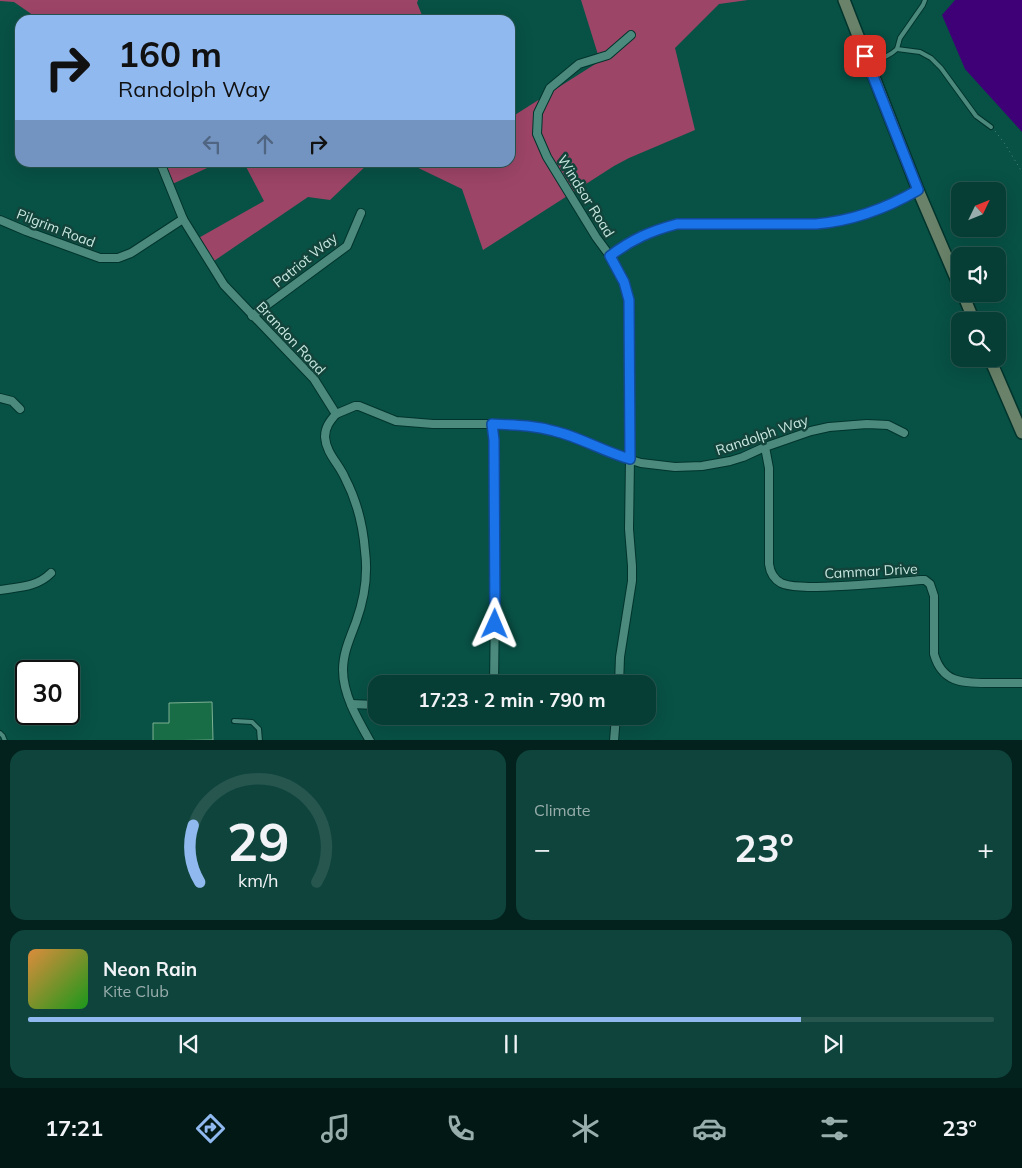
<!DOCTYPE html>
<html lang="en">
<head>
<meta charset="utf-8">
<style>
	:root { --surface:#063d34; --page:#0f443c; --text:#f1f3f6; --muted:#98aeac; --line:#27564f; --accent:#90b9f0 }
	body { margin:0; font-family:Mulish,sans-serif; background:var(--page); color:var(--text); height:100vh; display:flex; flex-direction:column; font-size:19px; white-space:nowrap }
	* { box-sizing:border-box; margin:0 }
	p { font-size:16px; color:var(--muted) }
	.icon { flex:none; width:28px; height:28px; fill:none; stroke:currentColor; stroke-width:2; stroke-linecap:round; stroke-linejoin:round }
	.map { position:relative; height:740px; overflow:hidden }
	.side { display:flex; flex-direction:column; gap:10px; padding:10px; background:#03221d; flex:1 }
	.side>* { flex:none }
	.top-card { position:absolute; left:15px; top:15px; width:500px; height:152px; border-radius:15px; box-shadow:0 5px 20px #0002,0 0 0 1px var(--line); background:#90b9f0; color:#111; overflow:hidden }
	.needle { width:32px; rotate:47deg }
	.fabs { position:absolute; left:951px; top:182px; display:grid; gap:10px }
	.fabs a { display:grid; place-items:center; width:55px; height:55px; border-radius:10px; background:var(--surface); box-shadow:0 5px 20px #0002,0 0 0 1px var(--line); font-size:25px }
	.speed { position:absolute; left:15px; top:660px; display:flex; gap:10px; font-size:25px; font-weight:700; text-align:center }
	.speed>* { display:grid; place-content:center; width:65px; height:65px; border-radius:50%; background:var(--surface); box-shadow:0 5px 20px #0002,0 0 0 1px var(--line); line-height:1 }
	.speed .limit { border:2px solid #111; border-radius:8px; background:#fff; color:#111 }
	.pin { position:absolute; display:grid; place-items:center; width:42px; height:42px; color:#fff; margin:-21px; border-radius:10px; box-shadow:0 2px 8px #0006 }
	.me { position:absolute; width:55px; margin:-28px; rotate:1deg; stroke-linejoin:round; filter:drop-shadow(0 0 4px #0008) }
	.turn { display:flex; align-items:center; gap:18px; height:105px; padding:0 20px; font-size:22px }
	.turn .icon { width:65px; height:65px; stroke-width:2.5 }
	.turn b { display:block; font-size:35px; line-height:42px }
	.lanes { display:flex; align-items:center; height:48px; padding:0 20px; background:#0003; justify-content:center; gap:25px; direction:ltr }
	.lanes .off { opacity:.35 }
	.big { font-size:38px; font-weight:700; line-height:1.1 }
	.side .card { flex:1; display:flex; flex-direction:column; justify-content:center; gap:8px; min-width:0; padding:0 18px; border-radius:15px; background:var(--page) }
	.side .dial { align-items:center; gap:0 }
	.dial svg { height:130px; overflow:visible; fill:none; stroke:var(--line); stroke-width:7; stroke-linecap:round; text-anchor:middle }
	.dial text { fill:var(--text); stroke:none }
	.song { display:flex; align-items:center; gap:15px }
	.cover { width:60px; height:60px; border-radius:8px; background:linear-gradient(135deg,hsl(30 70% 55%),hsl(120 70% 35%)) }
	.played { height:5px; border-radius:2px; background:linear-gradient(90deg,var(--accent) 80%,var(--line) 80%) }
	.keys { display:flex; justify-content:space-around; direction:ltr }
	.heat { display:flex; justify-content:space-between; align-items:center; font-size:28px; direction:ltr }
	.side .tiles { flex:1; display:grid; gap:10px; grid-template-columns:1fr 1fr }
	.card:last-child { grid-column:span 2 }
	.trip { position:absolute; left:368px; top:675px; width:288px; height:50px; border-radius:15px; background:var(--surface); box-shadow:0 5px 20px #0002,0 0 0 1px var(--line); font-weight:700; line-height:50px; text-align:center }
	.dock { display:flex; height:80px; justify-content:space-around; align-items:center; background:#021815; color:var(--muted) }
	.dock .icon { width:35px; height:35px }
	.dock .selected { color:var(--accent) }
	.dock b { font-size:22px; color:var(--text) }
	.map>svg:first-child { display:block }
</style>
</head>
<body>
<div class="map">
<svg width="1022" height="741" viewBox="0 0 1022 741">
	<rect width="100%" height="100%" fill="#085145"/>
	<g fill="#9d4567">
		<path d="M0 0H418L417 3 424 20H40L14 2 0 1Z"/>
		<path d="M581 0H748L719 4 675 48 695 130 629 158 614 166 483 250 462 189 408 163 510 162V118L600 61Z"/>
		<path d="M165 162 218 163 168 186Z"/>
		<path d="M244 163H369L330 200 308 197 208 265 195 240 264 201Z"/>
	</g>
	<path fill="#3f0077" d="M955 0H1022V132L965 69 942 15Z"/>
	<path fill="#186d47" stroke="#7eb193" d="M212 702 213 740 153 741V723H169V703Z"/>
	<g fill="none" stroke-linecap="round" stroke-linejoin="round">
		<g stroke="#00342c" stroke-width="6">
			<g id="service">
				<path d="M897 49 920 52 931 58 941 68 976 116 991 127"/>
				<path d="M871 65 892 53 897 49 900 38 923 5 925 0"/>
				<path d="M234 721 252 722 259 729 260 741"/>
				<path d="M0 733 3 736 5 741"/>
			</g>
		</g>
		<g stroke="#00342c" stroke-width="10">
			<g id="minor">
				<path d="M160 162 183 219 224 285 314 379 336 414"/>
				<path d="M0 220 26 231 100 258H118L131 253 183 219"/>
				<path d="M610 256C632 239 650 231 677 224H816C852 221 887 208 918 190"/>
				<path d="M252 316 347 246 361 213"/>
				<path d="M0 398 12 401 20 409"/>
				<path d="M336 414 355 406H359L396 421 433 424H492L538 427 570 436 615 455 641 463 675 467 702 466 730 461 743 457 765 447 811 431 829 427 867 424 888 425 904 433"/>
				<path d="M336 414C330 421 325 427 325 437 326 453 339 464 345 478 357 501 363 525 365 551 368 574 364 600 356 622 350 638 343 653 343 670 343 695 358 720 370 741"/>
				<path d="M492 424 494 440 495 608 494 684"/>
				<path d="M765 447 769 468V564C770 572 774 579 781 583 789 587 799 586 808 587 846 587 884 583 921 580H925L930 584 934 596V654C942 682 961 683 987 683 999 683 1010 683 1022 683"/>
				<path d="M0 590C20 587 37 587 51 573"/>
				<path d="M619 684 620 657 632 581V566L629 529 630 459 629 300 624 282 610 256 596 237 547 157 537 134 538 113 550 88 579 64 608 55 631 35"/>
				<path d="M351 704 376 705"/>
				<path d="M614 741 616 716"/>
			</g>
		</g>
		<g stroke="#00342c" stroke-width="14">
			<g id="secondary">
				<path d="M844 0 918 190 960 288"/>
				<path d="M963 294 974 321"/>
				<path d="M990 359 1022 433"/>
			</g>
		</g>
		<path stroke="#4e877d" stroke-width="1" stroke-dasharray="1 4" stroke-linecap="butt" d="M995 131 1005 144 1022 172"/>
		<use href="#service" stroke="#4b8a7d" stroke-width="4"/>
		<use href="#minor" stroke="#4b8a7d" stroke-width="8"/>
		<use href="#secondary" stroke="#698269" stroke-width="11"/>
	</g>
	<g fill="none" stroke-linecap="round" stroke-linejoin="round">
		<g stroke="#114b97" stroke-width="12">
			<path id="route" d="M495 624 494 440 492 424C513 425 533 425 554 431 580 437 604 452 630 459L629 300 624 282 610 256C632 239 651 231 677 224H816C852 221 887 208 918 190L865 56"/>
		</g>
		<use href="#route" stroke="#1a73e8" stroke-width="9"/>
	</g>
	<g text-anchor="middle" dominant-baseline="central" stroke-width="5" stroke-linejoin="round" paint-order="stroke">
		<g font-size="14" fill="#c8e7df" stroke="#12443b">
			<text transform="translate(586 196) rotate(58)">Windsor Road</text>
			<text transform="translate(56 228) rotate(21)">Pilgrim Road</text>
			<text transform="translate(305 260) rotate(-39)">Patriot Way</text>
			<text transform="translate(291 338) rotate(47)">Brandon Road</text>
			<text transform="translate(762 435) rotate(-19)">Randolph Way</text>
			<text transform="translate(871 571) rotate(-3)">Cammar Drive</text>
		</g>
	</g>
</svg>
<div class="fabs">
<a><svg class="needle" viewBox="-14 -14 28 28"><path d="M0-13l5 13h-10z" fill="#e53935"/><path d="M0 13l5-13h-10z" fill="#98aeac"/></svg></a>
<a><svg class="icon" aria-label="sound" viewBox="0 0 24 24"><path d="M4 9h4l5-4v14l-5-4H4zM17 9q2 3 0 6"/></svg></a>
<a><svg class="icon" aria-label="search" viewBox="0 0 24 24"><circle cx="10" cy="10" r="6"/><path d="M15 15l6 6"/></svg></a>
</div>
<div class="speed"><div class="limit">30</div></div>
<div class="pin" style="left:865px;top:56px;background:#d93025"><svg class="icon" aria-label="arrive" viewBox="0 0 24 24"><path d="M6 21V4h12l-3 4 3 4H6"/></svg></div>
<svg class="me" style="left:495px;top:624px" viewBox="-20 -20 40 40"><path d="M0-17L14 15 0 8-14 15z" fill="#1a73e8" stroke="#fff" stroke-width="4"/></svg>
<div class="trip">17:23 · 2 min · 790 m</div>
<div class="top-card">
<div class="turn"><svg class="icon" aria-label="right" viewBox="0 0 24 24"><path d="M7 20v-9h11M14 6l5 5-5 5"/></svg><div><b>160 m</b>Randolph Way</div></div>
<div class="lanes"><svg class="icon off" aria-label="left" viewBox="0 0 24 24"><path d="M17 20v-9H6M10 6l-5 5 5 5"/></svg><svg class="icon off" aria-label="ahead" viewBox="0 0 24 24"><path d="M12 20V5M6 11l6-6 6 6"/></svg><svg class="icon" aria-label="right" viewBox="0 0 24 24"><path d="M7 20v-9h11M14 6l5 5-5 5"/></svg></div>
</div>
</div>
<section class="side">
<div class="tiles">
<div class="card dial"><svg viewBox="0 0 100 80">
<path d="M14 69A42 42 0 1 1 86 69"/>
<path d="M14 69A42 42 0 0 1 10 34" stroke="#90b9f0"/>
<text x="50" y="56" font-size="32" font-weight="700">29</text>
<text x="50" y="72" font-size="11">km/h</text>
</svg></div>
<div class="card"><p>Climate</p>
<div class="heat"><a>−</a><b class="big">23°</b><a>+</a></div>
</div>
<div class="card">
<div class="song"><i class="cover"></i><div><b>Neon Rain</b><p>Kite Club</p></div></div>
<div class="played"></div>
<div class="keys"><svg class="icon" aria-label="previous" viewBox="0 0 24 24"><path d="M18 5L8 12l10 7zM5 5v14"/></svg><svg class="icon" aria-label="pause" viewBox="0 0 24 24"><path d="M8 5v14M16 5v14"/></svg><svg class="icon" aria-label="next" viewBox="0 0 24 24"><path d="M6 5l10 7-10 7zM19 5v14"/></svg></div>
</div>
</div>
</section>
<nav class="dock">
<b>17:21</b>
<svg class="icon selected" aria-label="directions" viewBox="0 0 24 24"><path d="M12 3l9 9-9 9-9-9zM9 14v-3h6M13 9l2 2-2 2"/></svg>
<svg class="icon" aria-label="music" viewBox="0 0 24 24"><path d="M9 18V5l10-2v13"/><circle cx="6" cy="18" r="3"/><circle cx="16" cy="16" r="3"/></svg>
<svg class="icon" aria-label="phone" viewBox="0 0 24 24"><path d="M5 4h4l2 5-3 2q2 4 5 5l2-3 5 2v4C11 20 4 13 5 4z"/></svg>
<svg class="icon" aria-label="climate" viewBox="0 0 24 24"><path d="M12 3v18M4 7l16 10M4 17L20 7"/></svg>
<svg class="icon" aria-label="car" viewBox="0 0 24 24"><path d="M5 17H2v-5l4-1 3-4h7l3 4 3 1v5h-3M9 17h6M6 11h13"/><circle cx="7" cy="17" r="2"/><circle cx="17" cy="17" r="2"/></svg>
<svg class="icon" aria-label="filters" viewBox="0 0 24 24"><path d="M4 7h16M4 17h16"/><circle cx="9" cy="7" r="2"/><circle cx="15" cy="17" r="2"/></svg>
<b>23°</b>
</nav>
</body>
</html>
